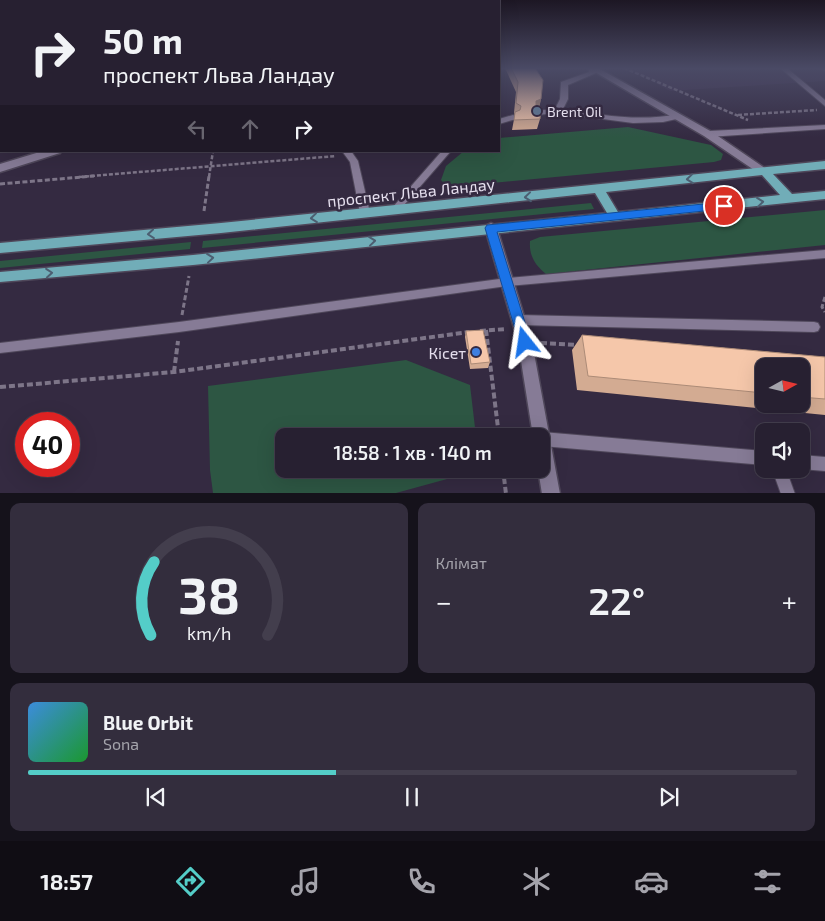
<!DOCTYPE html>
<html lang="uk">
<head>
<meta charset="utf-8">
<style>
	:root { --surface:#272031; --page:#332d3d; --text:#f1f3f6; --muted:#a4a3ab; --line:#433e4d; --accent:#54cdc8 }
	body { margin:0; font-family:"Exo 2",sans-serif; background:var(--page); color:var(--text); height:100vh; display:flex; flex-direction:column; font-size:19px; white-space:nowrap }
	* { box-sizing:border-box; margin:0 }
	p { font-size:16px; color:var(--muted) }
	.icon { flex:none; width:28px; height:28px; fill:none; stroke:currentColor; stroke-width:2; stroke-linecap:round; stroke-linejoin:round }
	.map { position:relative; height:493px; overflow:hidden }
	.details { display:flex; flex-direction:column; gap:10px; padding:10px; background:#15121b; flex:1 }
	.details>* { flex:none }
	.top-card { position:absolute; left:0px; top:0px; width:500px; height:152px; box-shadow:0 5px 20px #0002,0 0 0 1px var(--line); background:#272031; color:var(--text); overflow:hidden }
	.needle { width:32px; rotate:82deg }
	.tools { position:absolute; left:755px; top:358px; display:grid; gap:10px }
	.tools a { display:grid; place-items:center; width:55px; height:55px; border-radius:10px; background:var(--surface); box-shadow:0 5px 20px #0002,0 0 0 1px var(--line); font-size:25px }
	.speed { position:absolute; left:15px; top:412px; display:flex; gap:10px; font-size:25px; font-weight:700; text-align:center }
	.speed>* { display:grid; place-content:center; width:65px; height:65px; border-radius:50%; background:var(--surface); box-shadow:0 5px 20px #0002,0 0 0 1px var(--line); line-height:1 }
	.speed .limit { border:8px solid #d22; background:#fff; color:#111 }
	.pin { position:absolute; display:grid; place-items:center; width:42px; height:42px; color:#fff; margin:-21px; border:2px solid #fff; border-radius:50%; box-shadow:0 1px 5px #0007 }
	.me { position:absolute; width:55px; margin:-28px; rotate:345deg; stroke-linejoin:round; filter:drop-shadow(0 0 4px #0008) }
	.turn { display:flex; align-items:center; gap:18px; height:105px; padding:0 20px; font-size:22px }
	.turn .icon { width:65px; height:65px; stroke-width:2.5 }
	.turn b { display:block; font-size:35px; line-height:42px }
	.lanes { display:flex; align-items:center; height:48px; padding:0 20px; background:#0003; justify-content:center; gap:25px; direction:ltr }
	.lanes .off { opacity:.35 }
	.big { font-size:38px; font-weight:600; line-height:1.1 }
	.details .widget { flex:1; display:flex; flex-direction:column; justify-content:center; gap:8px; min-width:0; padding:0 18px; border-radius:10px; background:var(--page) }
	.details .dial { align-items:center; gap:0 }
	.dial svg { height:130px; overflow:visible; fill:none; stroke:var(--line); stroke-width:7; stroke-linecap:round; text-anchor:middle }
	.dial text { fill:var(--text); stroke:none }
	.song { display:flex; align-items:center; gap:15px }
	.cover { width:60px; height:60px; border-radius:8px; background:linear-gradient(135deg,hsl(210 70% 55%),hsl(130 70% 35%)) }
	.played { height:5px; border-radius:2px; background:linear-gradient(90deg,var(--accent) 40%,var(--line) 40%) }
	.keys { display:flex; justify-content:space-around; direction:ltr }
	.heat { display:flex; justify-content:space-between; align-items:center; font-size:28px; direction:ltr }
	.details .tiles { flex:1; display:grid; gap:10px; grid-template-columns:1fr 1fr }
	.widget:last-child { grid-column:span 2 }
	.trip { position:absolute; left:275px; top:428px; width:275px; height:50px; border-radius:10px; background:var(--surface); box-shadow:0 5px 20px #0002,0 0 0 1px var(--line); font-weight:600; line-height:50px; text-align:center }
	.tabs { display:flex; height:80px; justify-content:space-around; align-items:center; background:#100d14; color:var(--muted) }
	.tabs .icon { width:35px; height:35px }
	.tabs .on { color:var(--accent) }
	.tabs b { font-size:22px; color:var(--text) }
	.map>svg:first-child { display:block }
</style>
</head>
<body>
<div class="map">
<svg width="825" height="494" viewBox="0 0 825 494">
	<rect width="100%" height="100%" fill="#342a41"/>
	<path fill="#3d304d" d="M628 68H825V81L670 91Z"/>
	<g fill="#2d5643">
		<path d="M628 127 711 145 723 154 721 160 714 162 461 186 447 187 441 180 446 166 464 151H499V138Z"/>
		<path d="M591 203 594 209 202 248 203 241Z"/>
		<path d="M825 210V245L546 274C535 265 529 256 530 241L540 237Z"/>
		<path d="M191 242 190 249 0 268V261Z"/>
		<path d="M406 360 470 385 476 436H284V469L480 470 396 493H213L210 470 208 386Z"/>
	</g>
	<g fill="none" stroke-linecap="round" stroke-linejoin="round">
		<g stroke="#4f475a" stroke-width="2">
			<g id="service">
				<path d="M588 68H594L596 73 568 85V99L563 109C602 115 639 122 678 114L682 116 681 118 663 122 633 123 558 113 535 115V111L555 109 560 99 561 82 589 72Z"/>
				<path d="M780 68H787L825 100V106Z"/>
				<path d="M819 68H825V71L820 69Z"/>
				<path d="M513 115 517 117 516 119 499 124V119Z"/>
				<path d="M825 125V129L708 137 704 134 708 131Z"/>
				<path d="M342 151H351L358 161 370 213 368 215H362L360 213 350 162Z"/>
				<path d="M442 151H451L398 212H392L390 210 392 208Z"/>
				<path d="M825 250V258L507 286 179 332 0 353V343L179 322 507 278Z"/>
				<path d="M519 315 814 322 818 323 820 327 818 331 814 332 519 325 515 324 513 320 515 316Z"/>
				<path d="M542 432 764 451V465L542 446 541 436H536Z"/>
				<path d="M801 455 825 457V471L801 469Z"/>
				<path d="M772 469H786L795 494H781Z"/>
			</g>
		</g>
		<g stroke="#4f475a" stroke-width="3">
			<path id="minor" d="M43 151H61L60 153 0 172V164Z"/>
		</g>
		<g stroke="#4f475a" stroke-width="3">
			<g id="tertiary">
				<path d="M588 68H598L712 132 769 171 768 174H760L704 136Z"/>
				<path d="M491 223 495 225 497 228 532 342 560 494H542L538 469H541V436H533L518 342 485 228 487 225Z"/>
			</g>
		</g>
		<g stroke="#4f475a" stroke-width="3">
			<path id="primary" d="M825 161V169L773 174 792 194 825 191V199L193 265 0 282V272L193 255 607 213 595 193 221 233 0 253V243L221 223ZM762 175 780 195 618 212 606 192Z"/>
		</g>
		<g stroke="#7d7588" stroke-width="2.5" stroke-dasharray="4 2" stroke-linecap="butt">
			<path d="M624 68 748 120"/>
			<path d="M738 115 817 110"/>
			<path d="M79 177 336 156"/>
			<path d="M209 177 213 151"/>
		</g>
		<g stroke="#7d7588" stroke-width="3" stroke-dasharray="5 2.5" stroke-linecap="butt">
			<path d="M0 184 94 176"/>
			<path d="M204 211 209 176"/>
			<path d="M825 297 822 307 825 312"/>
			<path d="M182 315 189 276"/>
		</g>
		<g stroke="#7d7588" stroke-width="4" stroke-dasharray="6 3" stroke-linecap="butt">
			<path d="M486 330 499 436"/>
			<path d="M480 331 506 329"/>
			<path d="M541 343 577 345"/>
			<path d="M174 372 178 341"/>
			<path d="M0 387 174 372 469 332"/>
			<path d="M503 469 506 494"/>
		</g>
		<use href="#service" fill="#867b96" fill-rule="evenodd"/>
		<use href="#minor" fill="#867b96" fill-rule="evenodd"/>
		<use href="#tertiary" fill="#867b96" fill-rule="evenodd"/>
		<use href="#primary" fill="#71adb8" fill-rule="evenodd"/>
	</g>
	<g fill="#d3ab92" fill-rule="evenodd">
		<path d="M507 68H535L541 99 539 107 540 119 537 129 512 130 515 114 514 113 516 92 506 70Z"/>
		<path d="M466 331 490 362 488 368 470 369 465 337Z"/>
		<path d="M582 335 825 357V415L577 390 572 350ZM764 366H801V404H764Z"/>
	</g>
	<path fill="#ac8b77" d="M541 99 539 109 533 111 536 101Z"/>
	<g fill="#f5c7aa" stroke="#ac8b77">
		<rect x="0" y="68" width="1" height="13"/>
		<path d="M511 68H535L543 80 541 99 536 101V106L541 107 540 119 514 120 515 112 520 110 521 106 516 103 518 82Z"/>
		<path d="M0 124H1V143L0 144Z"/>
		<path d="M483 330 490 362 471 364 466 331Z"/>
		<path d="M582 335 825 357V399L801 397V366H764V393L588 376Z"/>
	</g>
	<defs><path id="oneway-chevron" d="M-2-3.5L2.5 0L-2 3.5" fill="none" stroke-width="1.6" stroke-linecap="round" stroke-linejoin="round" transform="scale(1.25)"/></defs>
	<g stroke="#4c5e71">
		<use href="#oneway-chevron" transform="translate(690 179) rotate(174)"/>
		<use href="#oneway-chevron" transform="translate(528 197) rotate(174)"/>
		<use href="#oneway-chevron" transform="translate(760 202) rotate(-6)"/>
		<use href="#oneway-chevron" transform="translate(314 218) rotate(174)"/>
		<use href="#oneway-chevron" transform="translate(151 234) rotate(175)"/>
		<use href="#oneway-chevron" transform="translate(372 241) rotate(-6)"/>
		<use href="#oneway-chevron" transform="translate(210 258) rotate(-6)"/>
		<use href="#oneway-chevron" transform="translate(49 273) rotate(-5)"/>
	</g>
	<linearGradient id="sky" x2="0" y2="1"><stop stop-color="#1d1724"/><stop offset="0.5" stop-color="#4a4a65"/><stop offset="1" stop-color="#4a4a65" stop-opacity="0"/></linearGradient>
	<rect width="825" height="137" fill="url(#sky)"/>
	<path fill="#1a73e8" stroke="#114b97" d="M724 202 730 206 724 209 497 232 531 342 529 346 525 348 520 346 485 228 487 225Z"/>
	<circle fill="#5c6f8a" stroke="#342a41" stroke-width="2" cx="537" cy="111" r="5"/>
	<circle fill="#3f7fe0" stroke="#342a41" stroke-width="2" cx="476" cy="352" r="5"/>
	<g text-anchor="middle" dominant-baseline="central" stroke-width="5" stroke-linejoin="round" paint-order="stroke">
		<g font-size="14" fill="#e4deed" stroke="#342a41" text-anchor="start">
			<text x="547" y="111">Brent Oil</text>
		</g>
		<g font-size="16" fill="#e4deed" stroke="#342a41">
			<text transform="translate(411 192) rotate(-6)">проспект Льва Ландау</text>
		</g>
		<g font-size="16" fill="#e4deed" stroke="#342a41" text-anchor="end">
			<text x="466" y="352">Кісет</text>
		</g>
	</g>
</svg>
<div class="tools">
<a><svg class="needle" viewBox="-14 -14 28 28"><path d="M0-13l5 13h-10z" fill="#e53935"/><path d="M0 13l5-13h-10z" fill="#a4a3ab"/></svg></a>
<a><svg class="icon" aria-label="sound" viewBox="0 0 24 24"><path d="M4 9h4l5-4v14l-5-4H4zM17 9q2 3 0 6"/></svg></a>
</div>
<div class="speed"><div class="limit">40</div></div>
<div class="pin" style="left:724px;top:206px;background:#d93025"><svg class="icon" aria-label="arrive" viewBox="0 0 24 24"><path d="M6 21V4h12l-3 4 3 4H6"/></svg></div>
<svg class="me" style="left:525px;top:342px" viewBox="-20 -20 40 40"><path d="M0-17L14 15 0 8-14 15z" fill="#1a73e8" stroke="#fff" stroke-width="4"/></svg>
<div class="trip">18:58 · 1 хв · 140 m</div>
<div class="top-card">
<div class="turn"><svg class="icon" aria-label="right" viewBox="0 0 24 24"><path d="M7 20v-9h11M14 6l5 5-5 5"/></svg><div><b>50 m</b>проспект Льва Ландау</div></div>
<div class="lanes"><svg class="icon off" aria-label="left" viewBox="0 0 24 24"><path d="M17 20v-9H6M10 6l-5 5 5 5"/></svg><svg class="icon off" aria-label="ahead" viewBox="0 0 24 24"><path d="M12 20V5M6 11l6-6 6 6"/></svg><svg class="icon" aria-label="right" viewBox="0 0 24 24"><path d="M7 20v-9h11M14 6l5 5-5 5"/></svg></div>
</div>
</div>
<section class="details">
<div class="tiles">
<div class="widget dial"><svg viewBox="0 0 100 80">
<path d="M14 69A42 42 0 1 1 86 69"/>
<path d="M14 69A42 42 0 0 1 16 24" stroke="#54cdc8"/>
<text x="50" y="56" font-size="32" font-weight="700">38</text>
<text x="50" y="72" font-size="11">km/h</text>
</svg></div>
<div class="widget"><p>Клімат</p>
<div class="heat"><a>−</a><b class="big">22°</b><a>+</a></div>
</div>
<div class="widget">
<div class="song"><i class="cover"></i><div><b>Blue Orbit</b><p>Sona</p></div></div>
<div class="played"></div>
<div class="keys"><svg class="icon" aria-label="previous" viewBox="0 0 24 24"><path d="M18 5L8 12l10 7zM5 5v14"/></svg><svg class="icon" aria-label="pause" viewBox="0 0 24 24"><path d="M8 5v14M16 5v14"/></svg><svg class="icon" aria-label="next" viewBox="0 0 24 24"><path d="M6 5l10 7-10 7zM19 5v14"/></svg></div>
</div>
</div>
</section>
<nav class="tabs">
<b>18:57</b>
<svg class="icon on" aria-label="directions" viewBox="0 0 24 24"><path d="M12 3l9 9-9 9-9-9zM9 14v-3h6M13 9l2 2-2 2"/></svg>
<svg class="icon" aria-label="music" viewBox="0 0 24 24"><path d="M9 18V5l10-2v13"/><circle cx="6" cy="18" r="3"/><circle cx="16" cy="16" r="3"/></svg>
<svg class="icon" aria-label="phone" viewBox="0 0 24 24"><path d="M5 4h4l2 5-3 2q2 4 5 5l2-3 5 2v4C11 20 4 13 5 4z"/></svg>
<svg class="icon" aria-label="climate" viewBox="0 0 24 24"><path d="M12 3v18M4 7l16 10M4 17L20 7"/></svg>
<svg class="icon" aria-label="car" viewBox="0 0 24 24"><path d="M5 17H2v-5l4-1 3-4h7l3 4 3 1v5h-3M9 17h6M6 11h13"/><circle cx="7" cy="17" r="2"/><circle cx="17" cy="17" r="2"/></svg>
<svg class="icon" aria-label="filters" viewBox="0 0 24 24"><path d="M4 7h16M4 17h16"/><circle cx="9" cy="7" r="2"/><circle cx="15" cy="17" r="2"/></svg>
</nav>
</body>
</html>
